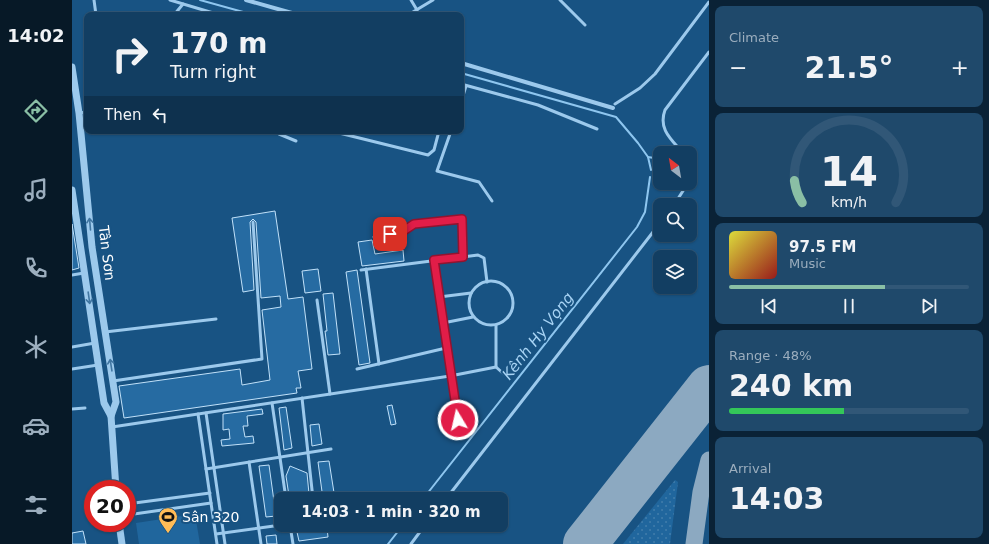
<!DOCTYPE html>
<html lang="en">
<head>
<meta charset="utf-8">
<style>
	:root { --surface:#123e62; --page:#1f496b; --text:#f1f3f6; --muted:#9caebe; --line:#315777; --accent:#8abfa5 }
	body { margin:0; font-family:"DejaVu Sans",sans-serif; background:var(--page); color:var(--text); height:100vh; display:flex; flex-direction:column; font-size:15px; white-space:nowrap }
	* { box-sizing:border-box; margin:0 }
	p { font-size:13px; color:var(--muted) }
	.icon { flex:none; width:22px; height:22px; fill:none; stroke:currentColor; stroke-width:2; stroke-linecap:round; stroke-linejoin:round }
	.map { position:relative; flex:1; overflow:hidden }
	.details { display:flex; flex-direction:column; gap:6px; padding:6px; background:#0a2236; width:280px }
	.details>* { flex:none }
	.banner { position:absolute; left:12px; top:12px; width:380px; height:122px; border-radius:8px; box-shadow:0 1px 3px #0004,0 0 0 1px var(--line); background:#123e62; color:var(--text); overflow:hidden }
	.needle { width:26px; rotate:329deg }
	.buttons { position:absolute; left:581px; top:146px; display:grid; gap:8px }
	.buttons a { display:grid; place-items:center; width:44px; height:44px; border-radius:8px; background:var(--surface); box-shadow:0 1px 3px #0004,0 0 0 1px var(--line); font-size:20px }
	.speed { position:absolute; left:12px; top:480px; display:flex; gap:8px; font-size:20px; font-weight:700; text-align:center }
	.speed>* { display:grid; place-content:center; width:52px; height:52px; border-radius:50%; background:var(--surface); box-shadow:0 1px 3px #0004,0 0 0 1px var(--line); line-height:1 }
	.speed .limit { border:6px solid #d22; background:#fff; color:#111 }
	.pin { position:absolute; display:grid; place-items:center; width:34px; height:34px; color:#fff; margin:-17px; border-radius:8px; box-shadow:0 2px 6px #0006 }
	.me { position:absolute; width:44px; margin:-22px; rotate:351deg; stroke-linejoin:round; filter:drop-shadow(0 0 3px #0008) }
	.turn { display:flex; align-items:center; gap:14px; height:84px; padding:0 20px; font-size:18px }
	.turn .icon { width:52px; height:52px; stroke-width:2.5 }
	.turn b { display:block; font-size:28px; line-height:34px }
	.then { display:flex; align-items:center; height:38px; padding:0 20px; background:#0003; gap:8px; font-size:15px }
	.big { font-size:30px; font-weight:600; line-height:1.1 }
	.details .tile { flex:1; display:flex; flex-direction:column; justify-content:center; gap:6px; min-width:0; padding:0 14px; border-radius:8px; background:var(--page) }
	.details .dial { align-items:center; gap:0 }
	.dial svg { height:104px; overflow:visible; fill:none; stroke:var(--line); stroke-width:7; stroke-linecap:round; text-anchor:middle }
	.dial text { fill:var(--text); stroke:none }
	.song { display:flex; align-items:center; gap:12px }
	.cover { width:48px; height:48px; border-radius:6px; background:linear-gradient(135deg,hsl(60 70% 55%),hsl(0 70% 35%)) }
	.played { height:4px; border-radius:2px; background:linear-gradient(90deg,var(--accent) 65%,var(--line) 65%) }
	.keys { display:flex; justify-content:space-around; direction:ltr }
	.heat { display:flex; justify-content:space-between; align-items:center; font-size:22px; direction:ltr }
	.charge { height:6px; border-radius:3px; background:linear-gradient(90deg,#34c759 48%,var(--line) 0) }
	.trip { position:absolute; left:202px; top:492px; width:234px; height:40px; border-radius:8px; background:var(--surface); box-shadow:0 1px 3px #0004,0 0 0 1px var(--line); font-weight:600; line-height:40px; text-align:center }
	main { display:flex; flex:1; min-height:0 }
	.menu { display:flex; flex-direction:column; width:72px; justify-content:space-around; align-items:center; background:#071927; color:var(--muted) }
	.menu .icon { width:28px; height:28px }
	.menu .on { color:var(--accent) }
	.menu b { font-size:18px; color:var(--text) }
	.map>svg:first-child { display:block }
</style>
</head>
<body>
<main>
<nav class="menu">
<b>14:02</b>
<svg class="icon on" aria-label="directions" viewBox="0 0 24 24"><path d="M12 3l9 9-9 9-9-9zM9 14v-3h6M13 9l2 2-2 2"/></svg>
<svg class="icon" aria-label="music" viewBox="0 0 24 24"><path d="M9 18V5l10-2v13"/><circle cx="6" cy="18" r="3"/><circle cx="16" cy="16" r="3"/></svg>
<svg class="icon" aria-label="phone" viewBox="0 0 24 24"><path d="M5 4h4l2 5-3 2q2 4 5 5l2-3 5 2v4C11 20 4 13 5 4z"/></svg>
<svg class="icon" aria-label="climate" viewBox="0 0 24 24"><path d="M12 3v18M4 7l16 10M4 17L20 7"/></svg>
<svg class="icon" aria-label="car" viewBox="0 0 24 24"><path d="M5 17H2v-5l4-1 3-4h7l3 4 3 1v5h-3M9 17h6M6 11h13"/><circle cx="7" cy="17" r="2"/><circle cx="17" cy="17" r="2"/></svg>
<svg class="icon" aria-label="filters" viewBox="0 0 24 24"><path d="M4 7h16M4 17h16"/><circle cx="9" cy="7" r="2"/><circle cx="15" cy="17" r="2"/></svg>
</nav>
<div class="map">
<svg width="637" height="544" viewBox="0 0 637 544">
	<defs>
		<pattern id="grass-dots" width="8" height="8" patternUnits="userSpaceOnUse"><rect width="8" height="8" fill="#20669d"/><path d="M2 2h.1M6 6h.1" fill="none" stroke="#417dac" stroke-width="1.8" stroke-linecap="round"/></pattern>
	</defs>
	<rect width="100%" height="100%" fill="#185383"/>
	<path fill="url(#grass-dots)" d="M603 480 606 482 598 544H551Z"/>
	<path fill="#20669d" d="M123 514 128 544H67L64 523Z"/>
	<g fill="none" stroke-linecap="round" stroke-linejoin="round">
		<g stroke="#8ec6ef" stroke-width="2">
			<path d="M128 0 182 15"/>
			<path d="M389 73 544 117 566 143 576 157 579 170"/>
			<path d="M576 157 588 159"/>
			<path d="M351 499 565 227 573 212 578 177"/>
			<path d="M316 544 331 525"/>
		</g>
		<path stroke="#8ca9c1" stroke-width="17" d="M622 544 629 492 637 460"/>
		<path stroke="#8ca9c1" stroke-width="44" d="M513 544 637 387"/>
	</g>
	<g fill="#266ba2" stroke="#c1e1f9">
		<path d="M203 211 216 299 231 297 240 369 226 371 229 388H224L225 393 52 418 47 386 168 369 170 385 198 380 190 310 209 307 208 296 189 298 184 222 181 219 178 222 182 290 171 292 160 218Z"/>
		<path d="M0 224 7 268 0 270Z"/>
		<path d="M300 240 303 254 331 250 332 261 290 266 286 242Z"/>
		<path d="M246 269 249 291 233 293 230 271Z"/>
		<path d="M285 270 298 363 287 365 274 272Z"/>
		<path d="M261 293 268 354 256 355 253 331H255L251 294Z"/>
		<path d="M320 405 324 424 319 425 315 406Z"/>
		<path d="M214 407 220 448 212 450 207 408Z"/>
		<path d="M190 409 191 414 175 416 176 426H171L173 437 181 436 182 443 150 446 149 440 158 439 157 429 151 430V414Z"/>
		<path d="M247 424 250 444 240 446 238 425Z"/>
		<path d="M257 461 263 499H251L246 462Z"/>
		<path d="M197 465 204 516 194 517 187 466Z"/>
		<path d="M218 466 235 473 237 494 235 499H224L217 496 214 476Z"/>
		<path d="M255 528 256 537 227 541 225 532Z"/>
		<path d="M11 531 14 544H0V533Z"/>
		<path d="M204 535 205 544H195L194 536Z"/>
	</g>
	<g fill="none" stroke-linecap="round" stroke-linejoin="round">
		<g stroke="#9cc9ec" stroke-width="3">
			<path d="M22 0 24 15"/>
			<path d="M98 0 148 15"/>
			<path d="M339 0 345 10"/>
			<path d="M488 0 513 25"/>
			<path d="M102 15 111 4"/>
			<path d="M336 15 361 0"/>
			<path d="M389 84 466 105 525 129"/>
			<path d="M389 102 394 86"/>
			<path d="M543 104 568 88 583 74 637 2"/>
			<path d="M7 113 15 112"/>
			<path d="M204 131 207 134 224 141"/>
			<path d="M259 131 356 155 362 150 367 131"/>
			<path d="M379 131 365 171 407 182 420 201"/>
			<path d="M611 153C599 139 586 129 593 110L637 52"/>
			<path d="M618 167V178"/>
			<path d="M602 205 616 183"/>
			<path d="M302 237 333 230 342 223 390 219 391 257"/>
			<path d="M362 260 388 435"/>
			<path d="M294 269 307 364"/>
			<path d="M289 270 406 255 412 258 415 282"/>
			<path d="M0 275 12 273"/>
			<circle cx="419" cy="303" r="22"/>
			<path d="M367 297 399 293"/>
			<path d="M245 300 258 394"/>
			<path d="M371 323 401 317"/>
			<path d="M424 325V367L434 376"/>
			<path d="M33 332 144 319"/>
			<path d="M0 347 23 343"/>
			<path d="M0 369 26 365"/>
			<path d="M285 369 374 348"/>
			<path d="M41 381 190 359 181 222"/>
			<path d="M230 398 241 499"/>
			<path d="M200 403 214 499"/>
			<path d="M0 409 13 408"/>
			<path d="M134 413 153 544"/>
			<path d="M126 414 145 544"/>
			<path d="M40 427 378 376 424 367"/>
			<path d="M177 462 189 544"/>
			<path d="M134 469 259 449"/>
			<path d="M374 499 588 223"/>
			<path d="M55 504 138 493"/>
			<path d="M55 515 139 503"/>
			<path d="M218 525 221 544"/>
			<path d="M144 534 209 525"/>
			<path d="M339 544 353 525"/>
		</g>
		<g stroke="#9cc9ec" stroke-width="4">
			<path d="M174 0 227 15"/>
			<path d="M389 63 541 108"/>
		</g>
		<g stroke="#9cc9ec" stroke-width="7">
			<path d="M0 67 7 113 20 247 44 402 39 416 44 489"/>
			<path d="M0 190 32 403 39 416"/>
			<path d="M47 523 50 544"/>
		</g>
	</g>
	<defs><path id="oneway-shaft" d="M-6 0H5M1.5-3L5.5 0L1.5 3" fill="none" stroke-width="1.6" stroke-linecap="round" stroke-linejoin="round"/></defs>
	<g stroke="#4076a2">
		<use href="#oneway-shaft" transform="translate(18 224) rotate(-95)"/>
		<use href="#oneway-shaft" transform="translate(17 298) rotate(82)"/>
		<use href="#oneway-shaft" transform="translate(39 365) rotate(-99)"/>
	</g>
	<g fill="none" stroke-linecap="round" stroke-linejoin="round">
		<g stroke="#92132f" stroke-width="10">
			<path id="route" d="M318 234 333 230 342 224 390 219 391 257 362 260 386 420"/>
		</g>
		<use href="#route" stroke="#e11d48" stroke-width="7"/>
	</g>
	<defs>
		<g id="stadium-pin" transform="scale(1)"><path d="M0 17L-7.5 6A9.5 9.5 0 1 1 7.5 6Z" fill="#ffbc57" stroke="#185383"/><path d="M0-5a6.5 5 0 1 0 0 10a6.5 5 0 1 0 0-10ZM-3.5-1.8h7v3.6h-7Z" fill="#111"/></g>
	</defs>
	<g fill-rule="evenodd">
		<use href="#stadium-pin" x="96" y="517"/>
	</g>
	<g text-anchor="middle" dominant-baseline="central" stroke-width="4" stroke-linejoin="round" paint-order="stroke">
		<g font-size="14" fill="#fff" stroke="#185383">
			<text transform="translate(35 253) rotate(83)">Tân Sơn</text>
		</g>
		<g font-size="14" fill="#fff" stroke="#185383" text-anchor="start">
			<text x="110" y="517">Sân 320</text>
		</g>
		<g font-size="15" font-style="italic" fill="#a7d3f4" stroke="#185383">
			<text transform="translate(466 336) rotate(-52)">Kênh Hy Vọng</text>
		</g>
	</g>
</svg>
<div class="buttons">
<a><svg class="needle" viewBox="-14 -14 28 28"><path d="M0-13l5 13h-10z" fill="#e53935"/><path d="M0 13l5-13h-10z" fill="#9caebe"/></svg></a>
<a><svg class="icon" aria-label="search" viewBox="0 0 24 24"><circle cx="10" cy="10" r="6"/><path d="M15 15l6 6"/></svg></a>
<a><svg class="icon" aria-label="layers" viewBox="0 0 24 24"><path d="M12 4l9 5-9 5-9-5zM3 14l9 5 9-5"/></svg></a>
</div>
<div class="speed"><div class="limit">20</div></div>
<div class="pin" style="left:318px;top:234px;background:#d93025"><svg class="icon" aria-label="arrive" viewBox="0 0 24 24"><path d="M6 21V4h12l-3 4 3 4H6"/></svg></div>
<svg class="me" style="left:386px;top:420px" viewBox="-20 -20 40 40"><circle r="17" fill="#e11d48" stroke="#fff" stroke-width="3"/><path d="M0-11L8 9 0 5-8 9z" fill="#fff"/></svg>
<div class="trip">14:03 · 1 min · 320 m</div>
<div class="banner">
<div class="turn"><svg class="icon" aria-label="right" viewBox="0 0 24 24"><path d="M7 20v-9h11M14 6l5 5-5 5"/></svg><div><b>170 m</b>Turn right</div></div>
<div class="then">Then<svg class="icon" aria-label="left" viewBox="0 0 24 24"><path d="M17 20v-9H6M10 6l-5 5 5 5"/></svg></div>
</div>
</div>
<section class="details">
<div class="tile"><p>Climate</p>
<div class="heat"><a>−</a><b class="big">21.5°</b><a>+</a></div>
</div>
<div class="tile dial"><svg viewBox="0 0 100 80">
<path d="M14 69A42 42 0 1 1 86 69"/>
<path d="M14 69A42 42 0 0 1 8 52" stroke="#8abfa5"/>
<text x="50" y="56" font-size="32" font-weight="700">14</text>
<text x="50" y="72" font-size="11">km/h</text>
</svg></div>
<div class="tile">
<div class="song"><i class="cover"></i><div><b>97.5 FM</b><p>Music</p></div></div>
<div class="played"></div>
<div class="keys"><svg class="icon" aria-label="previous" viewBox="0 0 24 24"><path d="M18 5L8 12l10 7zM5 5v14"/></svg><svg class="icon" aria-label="pause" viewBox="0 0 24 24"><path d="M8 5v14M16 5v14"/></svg><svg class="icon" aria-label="next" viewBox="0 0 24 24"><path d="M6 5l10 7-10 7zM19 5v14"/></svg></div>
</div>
<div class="tile"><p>Range · 48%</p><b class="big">240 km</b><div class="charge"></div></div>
<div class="tile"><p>Arrival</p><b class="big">14:03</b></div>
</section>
</main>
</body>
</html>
